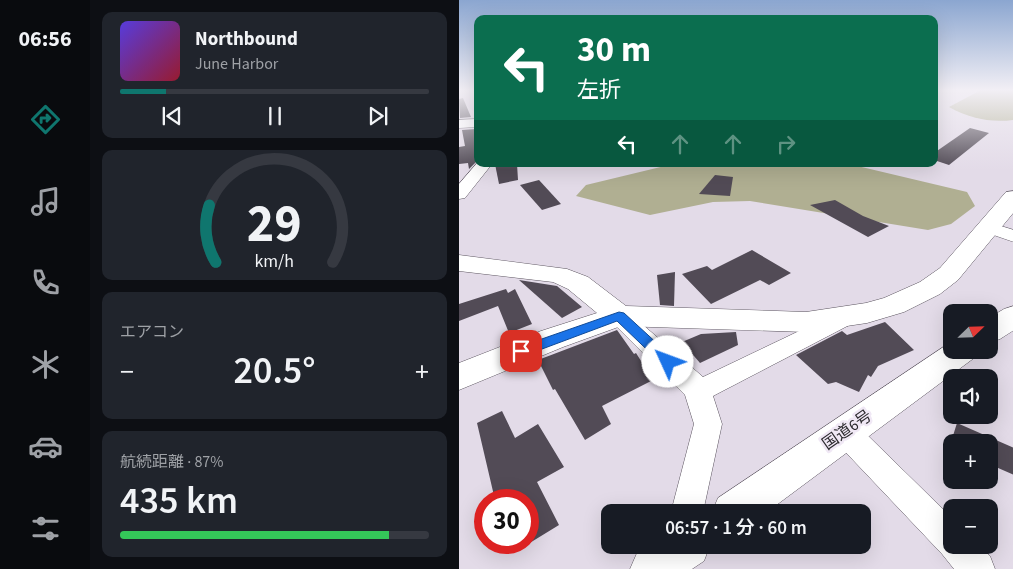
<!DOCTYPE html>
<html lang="ja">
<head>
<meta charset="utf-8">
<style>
	:root { --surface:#171b24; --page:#20242c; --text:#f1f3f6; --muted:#9ea1a6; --line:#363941; --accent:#0f766e }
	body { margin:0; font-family:"Source Sans 3","Noto Sans JP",sans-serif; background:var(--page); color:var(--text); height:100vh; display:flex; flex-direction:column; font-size:19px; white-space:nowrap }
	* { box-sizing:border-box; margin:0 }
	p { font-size:16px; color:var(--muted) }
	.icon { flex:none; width:28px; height:28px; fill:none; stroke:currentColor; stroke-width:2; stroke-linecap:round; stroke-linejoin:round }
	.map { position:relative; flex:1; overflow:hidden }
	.details { display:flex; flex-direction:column; gap:12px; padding:12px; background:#0d0f14; width:369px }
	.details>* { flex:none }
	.hud { position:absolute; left:15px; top:15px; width:464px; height:152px; border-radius:10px; box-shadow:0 5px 20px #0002; background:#0b6e4f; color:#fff; overflow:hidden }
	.needle { width:32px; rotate:67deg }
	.tools { position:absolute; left:484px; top:304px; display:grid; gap:10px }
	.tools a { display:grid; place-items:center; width:55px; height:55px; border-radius:10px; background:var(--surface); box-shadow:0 5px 20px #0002; font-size:25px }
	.speed { position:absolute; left:15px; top:489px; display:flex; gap:10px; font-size:25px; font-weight:700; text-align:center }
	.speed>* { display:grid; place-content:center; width:65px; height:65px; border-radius:50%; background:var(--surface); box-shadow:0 5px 20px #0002; line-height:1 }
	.speed .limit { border:8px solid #d22; background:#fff; color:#111 }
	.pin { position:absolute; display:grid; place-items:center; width:42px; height:42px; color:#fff; margin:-21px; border-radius:10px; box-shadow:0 2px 8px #0006 }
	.me { position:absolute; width:55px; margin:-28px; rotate:313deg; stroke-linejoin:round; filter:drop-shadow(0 0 4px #0008) }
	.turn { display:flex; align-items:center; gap:18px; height:105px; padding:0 20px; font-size:22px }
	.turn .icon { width:65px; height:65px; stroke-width:2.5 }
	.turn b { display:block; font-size:35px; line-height:42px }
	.lanes { display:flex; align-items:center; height:48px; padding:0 20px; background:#0003; justify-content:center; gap:25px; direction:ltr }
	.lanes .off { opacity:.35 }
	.big { font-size:38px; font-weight:600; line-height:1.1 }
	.details .tile { flex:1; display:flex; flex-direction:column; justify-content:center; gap:8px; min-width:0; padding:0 18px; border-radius:10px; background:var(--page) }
	.details .dial { align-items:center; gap:0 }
	.dial svg { height:130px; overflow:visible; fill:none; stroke:var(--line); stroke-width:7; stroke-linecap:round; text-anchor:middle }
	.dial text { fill:var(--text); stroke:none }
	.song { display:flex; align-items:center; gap:15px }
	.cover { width:60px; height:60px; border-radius:8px; background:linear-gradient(135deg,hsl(250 70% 55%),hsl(350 70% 35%)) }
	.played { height:5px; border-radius:2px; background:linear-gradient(90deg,var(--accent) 15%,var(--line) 15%) }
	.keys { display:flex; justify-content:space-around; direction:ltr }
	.heat { display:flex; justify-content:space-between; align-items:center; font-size:28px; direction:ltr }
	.charge { height:8px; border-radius:4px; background:linear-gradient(90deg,#34c759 87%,var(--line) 0) }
	.trip { position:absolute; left:142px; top:504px; width:270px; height:50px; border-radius:10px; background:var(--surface); box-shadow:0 5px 20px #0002; font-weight:600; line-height:50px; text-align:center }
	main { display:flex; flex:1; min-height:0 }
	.dock { display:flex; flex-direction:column; width:90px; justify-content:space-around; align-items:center; background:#090b0e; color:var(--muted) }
	.dock .icon { width:35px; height:35px }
	.dock .active { color:var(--accent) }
	.dock b { font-size:22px; color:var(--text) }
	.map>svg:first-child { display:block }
</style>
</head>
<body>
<main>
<nav class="dock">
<b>06:56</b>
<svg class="icon active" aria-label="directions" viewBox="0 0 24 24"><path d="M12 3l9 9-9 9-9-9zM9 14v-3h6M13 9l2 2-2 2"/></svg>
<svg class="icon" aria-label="music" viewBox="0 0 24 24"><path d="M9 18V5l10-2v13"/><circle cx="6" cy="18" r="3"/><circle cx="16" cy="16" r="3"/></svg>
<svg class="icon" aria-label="phone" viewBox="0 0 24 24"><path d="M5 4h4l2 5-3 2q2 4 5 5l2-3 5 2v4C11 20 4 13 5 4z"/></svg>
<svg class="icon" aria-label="climate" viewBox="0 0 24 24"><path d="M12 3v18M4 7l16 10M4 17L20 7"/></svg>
<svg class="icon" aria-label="car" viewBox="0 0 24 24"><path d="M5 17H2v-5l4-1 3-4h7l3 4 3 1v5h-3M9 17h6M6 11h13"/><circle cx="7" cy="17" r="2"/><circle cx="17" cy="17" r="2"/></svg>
<svg class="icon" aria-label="filters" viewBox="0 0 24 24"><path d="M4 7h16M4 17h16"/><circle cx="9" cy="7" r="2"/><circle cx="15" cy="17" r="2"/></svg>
</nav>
<section class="details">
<div class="tile">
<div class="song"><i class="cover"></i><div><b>Northbound</b><p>June Harbor</p></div></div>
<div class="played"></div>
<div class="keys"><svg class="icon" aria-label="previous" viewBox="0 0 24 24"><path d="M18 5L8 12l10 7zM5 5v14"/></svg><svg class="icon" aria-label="pause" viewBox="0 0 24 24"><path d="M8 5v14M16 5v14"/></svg><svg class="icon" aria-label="next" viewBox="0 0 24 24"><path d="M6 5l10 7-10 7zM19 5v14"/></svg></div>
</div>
<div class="tile dial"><svg viewBox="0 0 100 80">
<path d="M14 69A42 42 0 1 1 86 69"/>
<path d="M14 69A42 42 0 0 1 10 34" stroke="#0f766e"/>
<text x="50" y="56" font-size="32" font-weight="700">29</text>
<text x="50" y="72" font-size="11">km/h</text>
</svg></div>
<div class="tile"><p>エアコン</p>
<div class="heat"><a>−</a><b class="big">20.5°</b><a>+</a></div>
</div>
<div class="tile"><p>航続距離 · 87%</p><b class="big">435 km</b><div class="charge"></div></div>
</section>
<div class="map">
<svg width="555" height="569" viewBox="0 0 555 569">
	<rect width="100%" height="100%" fill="#e3dbe8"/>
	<path fill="#dacfe2" d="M0 90H19V115L0 99Z"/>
	<g fill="#b0af92">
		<path d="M522 90H554V120C531 123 510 118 490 107Z"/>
		<path d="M214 164H390L508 192 516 206 492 224 469 230 291 201 254 202 191 215 117 196 127 185Z"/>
	</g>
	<g fill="#524b56">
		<path d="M4 98 12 117 1 118 0 99Z"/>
		<path d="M511 128 530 133 490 165 475 160V153Z"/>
		<path d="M17 129 19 160 10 169 9 163 0 164V147L6 146 3 130Z"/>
		<path d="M36 164H58L59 180 40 184Z"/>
		<path d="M256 175 274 177 271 196 240 194Z"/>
		<path d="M80 180 102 204 83 210 61 185Z"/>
		<path d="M376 200 404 216 430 226 409 237 351 205Z"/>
		<path d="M293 250 332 273 310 285 301 280 252 304 223 274 248 266 253 270Z"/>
		<path d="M216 272 215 306 201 305 198 275Z"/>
		<path d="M60 280 98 286 123 307 103 318Z"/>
		<path d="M47 289 49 293 56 289 73 324 50 333 39 306 0 321V304Z"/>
		<path d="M426 322 455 350 419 366 412 377 409 375 400 392 377 382 369 384 337 355 383 331 388 335Z"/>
		<path d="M158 330 175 354 177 353 194 380 143 406 152 424 126 440 96 389 94 390 79 360Z"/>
		<path d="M277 332 279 345 241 363 223 342 242 334Z"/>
		<path d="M43 411 56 438 79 424 105 467 78 482 100 525 69 544V500H36L18 423Z"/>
		<path d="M498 423 555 448V475L530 464V442H492Z"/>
	</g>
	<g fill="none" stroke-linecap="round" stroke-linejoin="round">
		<g stroke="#5a535e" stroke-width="1">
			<g id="street">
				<path d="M19 119V127L0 128V120Z"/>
				<path d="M19 162 33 164 6 198 0 199V184Z"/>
				<path d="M529 222 555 230V242L523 231 520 227 523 223Z"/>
				<path d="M160 308 168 311 244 377 382 311 390 308 398 311 401 316 398 321 254 396 263 424 244 512H212L235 424 226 395 152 321 149 316 152 311Z"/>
				<path d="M386 420 396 423 492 517V545H520L531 556 536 569H495L483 554 376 441 372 432 376 423Z"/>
			</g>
		</g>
		<g stroke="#5a535e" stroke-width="1">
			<path id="secondary" d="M555 191V212L499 280 481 294 445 312 408 323 347 332 162 326 104 347 0 390V363L82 331 138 313 109 289 94 282 0 271V255L108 269 129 277 167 306 347 312 407 303 425 298 461 282 481 268 547 192Z"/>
		</g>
		<g stroke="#5a535e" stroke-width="1">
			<g id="highway">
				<path d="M555 306V330L541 339 530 343V318L545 309Z"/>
				<path d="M492 342V350H520L515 358 308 512H253L259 498Z"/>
				<path d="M189 545H251L245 561 233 569H171L178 553Z"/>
			</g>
		</g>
		<use href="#street" fill="#fff" fill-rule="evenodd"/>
		<use href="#secondary" fill="#fff" fill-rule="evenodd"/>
		<use href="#highway" fill="#fff" fill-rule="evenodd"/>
	</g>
	<linearGradient id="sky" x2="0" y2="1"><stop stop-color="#8ba6d0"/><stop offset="0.53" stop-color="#f2eff5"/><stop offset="1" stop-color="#f2eff5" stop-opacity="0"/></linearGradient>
	<rect width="555" height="170" fill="url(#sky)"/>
	<path fill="#1a73e8" stroke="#114b97" d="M160 312 165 313 214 358 216 362 214 365H204L158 321 67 355H57L55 351 57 348Z"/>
	<g text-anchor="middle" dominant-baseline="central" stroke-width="5" stroke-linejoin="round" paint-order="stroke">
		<g font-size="16" fill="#2c2a2e" stroke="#f0e8f5">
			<text transform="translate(388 430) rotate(-35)">国道6号</text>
		</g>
	</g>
</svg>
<div class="tools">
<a><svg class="needle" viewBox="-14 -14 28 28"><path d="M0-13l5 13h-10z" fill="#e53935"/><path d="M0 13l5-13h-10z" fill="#9ea1a6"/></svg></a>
<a><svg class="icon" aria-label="sound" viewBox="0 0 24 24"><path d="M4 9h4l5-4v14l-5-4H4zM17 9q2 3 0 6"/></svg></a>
<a>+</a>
<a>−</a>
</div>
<div class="speed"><div class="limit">30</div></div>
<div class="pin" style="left:62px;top:351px;background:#d93025"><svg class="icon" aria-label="arrive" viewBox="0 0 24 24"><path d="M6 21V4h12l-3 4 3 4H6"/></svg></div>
<svg class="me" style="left:209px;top:362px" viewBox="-20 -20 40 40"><circle r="19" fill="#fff"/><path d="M0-13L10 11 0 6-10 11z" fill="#1a73e8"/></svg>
<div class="trip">06:57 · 1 分 · 60 m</div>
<div class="hud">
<div class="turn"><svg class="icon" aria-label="left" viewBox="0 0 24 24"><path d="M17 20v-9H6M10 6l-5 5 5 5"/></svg><div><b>30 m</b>左折</div></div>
<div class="lanes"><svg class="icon" aria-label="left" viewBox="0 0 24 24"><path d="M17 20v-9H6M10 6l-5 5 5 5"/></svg><svg class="icon off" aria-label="ahead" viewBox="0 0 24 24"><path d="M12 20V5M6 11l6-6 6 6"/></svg><svg class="icon off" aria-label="ahead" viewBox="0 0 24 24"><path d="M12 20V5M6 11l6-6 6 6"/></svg><svg class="icon off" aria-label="right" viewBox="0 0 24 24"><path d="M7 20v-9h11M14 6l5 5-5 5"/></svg></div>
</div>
</div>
</main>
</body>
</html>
